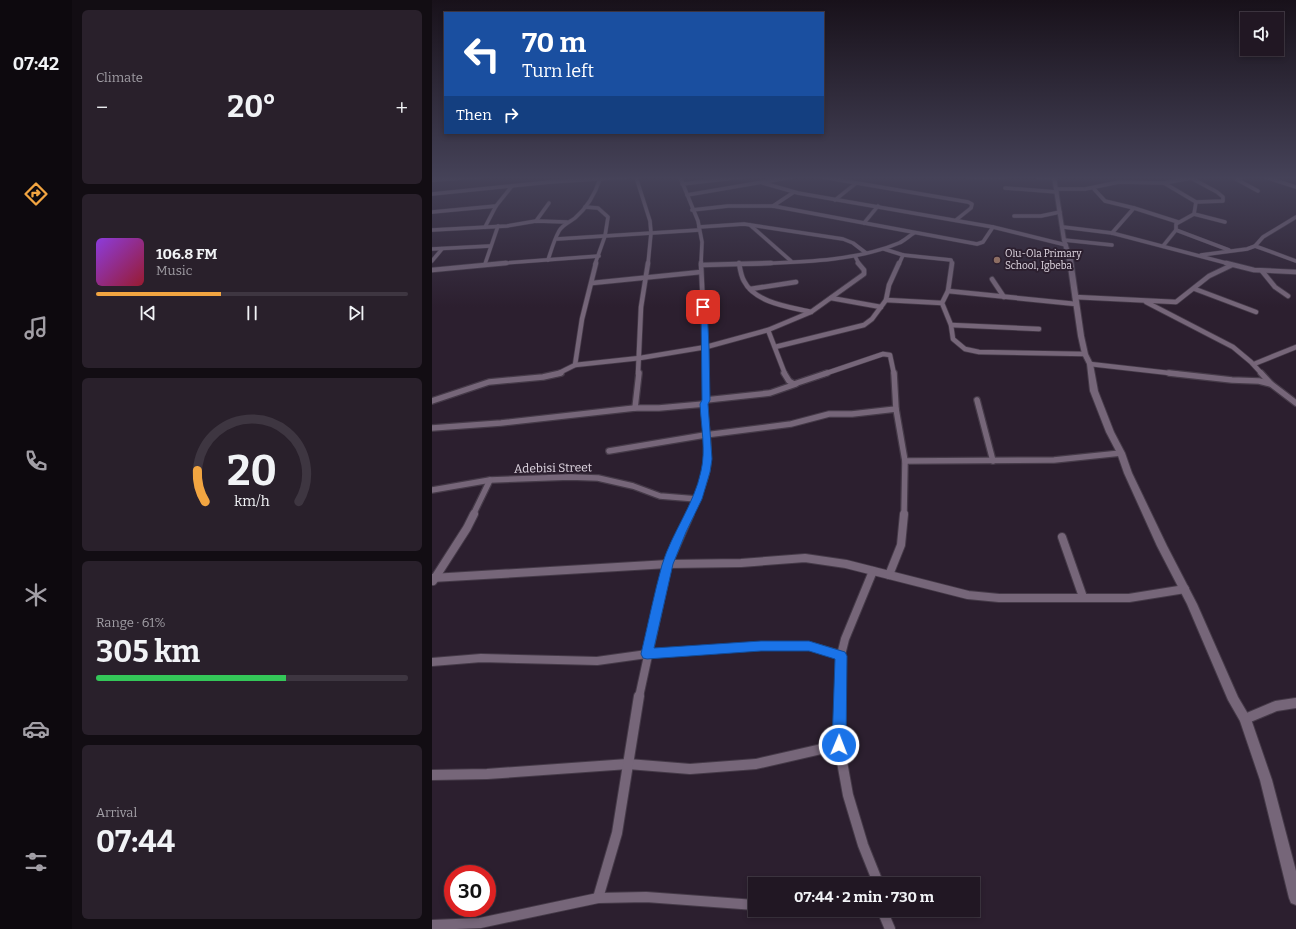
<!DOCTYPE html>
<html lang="en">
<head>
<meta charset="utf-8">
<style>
	:root { --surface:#211723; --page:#29202b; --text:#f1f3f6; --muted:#a29fa6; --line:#3e3641; --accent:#f2a541 }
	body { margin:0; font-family:Bitter,serif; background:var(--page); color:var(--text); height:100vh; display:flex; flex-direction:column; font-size:15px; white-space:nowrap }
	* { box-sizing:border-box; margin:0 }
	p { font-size:13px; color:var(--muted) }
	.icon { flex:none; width:22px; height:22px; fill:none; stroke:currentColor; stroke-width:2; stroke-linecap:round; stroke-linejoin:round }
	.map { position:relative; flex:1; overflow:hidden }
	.sheet { display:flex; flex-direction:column; gap:10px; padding:10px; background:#120d13; width:360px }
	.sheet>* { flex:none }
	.banner { position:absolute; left:12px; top:12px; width:380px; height:122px; border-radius:0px; box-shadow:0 2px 6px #0003,0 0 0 1px var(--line); background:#1a4fa0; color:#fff; overflow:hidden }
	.fabs { position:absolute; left:808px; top:12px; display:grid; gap:8px }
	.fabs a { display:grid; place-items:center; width:44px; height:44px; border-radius:0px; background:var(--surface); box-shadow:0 2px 6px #0003,0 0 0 1px var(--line); font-size:20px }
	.speed { position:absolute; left:12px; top:865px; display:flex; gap:8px; font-size:20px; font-weight:700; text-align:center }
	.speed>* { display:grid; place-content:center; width:52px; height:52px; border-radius:50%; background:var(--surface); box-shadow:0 2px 6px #0003,0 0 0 1px var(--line); line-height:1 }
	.speed .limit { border:6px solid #d22; background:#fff; color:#111 }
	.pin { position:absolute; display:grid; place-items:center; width:34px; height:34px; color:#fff; margin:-17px; border-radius:8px; box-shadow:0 2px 6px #0006 }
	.me { position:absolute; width:44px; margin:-22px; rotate:1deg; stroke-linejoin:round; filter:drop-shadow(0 0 3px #0008) }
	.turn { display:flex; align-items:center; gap:14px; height:84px; padding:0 12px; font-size:18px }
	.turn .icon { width:52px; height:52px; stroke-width:2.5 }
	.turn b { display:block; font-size:28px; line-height:34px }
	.then { display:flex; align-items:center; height:38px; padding:0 12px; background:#0003; gap:8px; font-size:15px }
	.big { font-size:30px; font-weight:700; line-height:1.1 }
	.sheet .card { flex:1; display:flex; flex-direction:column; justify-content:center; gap:6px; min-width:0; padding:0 14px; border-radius:6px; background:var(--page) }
	.sheet .dial { align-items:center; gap:0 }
	.dial svg { height:104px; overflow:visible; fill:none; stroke:var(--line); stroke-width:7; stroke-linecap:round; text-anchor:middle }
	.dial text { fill:var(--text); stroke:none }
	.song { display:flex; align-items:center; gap:12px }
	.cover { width:48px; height:48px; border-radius:6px; background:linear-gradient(135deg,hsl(270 70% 55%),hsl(350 70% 35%)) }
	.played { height:4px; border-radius:2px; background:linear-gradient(90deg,var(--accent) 40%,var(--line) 40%) }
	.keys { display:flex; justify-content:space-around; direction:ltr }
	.heat { display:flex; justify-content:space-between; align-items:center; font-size:22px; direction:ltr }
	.charge { height:6px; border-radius:3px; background:linear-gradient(90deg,#34c759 61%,var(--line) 0) }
	.trip { position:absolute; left:316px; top:877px; width:232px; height:40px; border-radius:0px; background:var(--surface); box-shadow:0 2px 6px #0003,0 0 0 1px var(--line); font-weight:700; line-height:40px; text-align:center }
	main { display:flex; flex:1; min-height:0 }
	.menu { display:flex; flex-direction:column; width:72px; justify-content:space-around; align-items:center; background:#0d090e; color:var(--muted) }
	.menu .icon { width:28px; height:28px }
	.menu .on { color:var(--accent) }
	.menu b { font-size:18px; color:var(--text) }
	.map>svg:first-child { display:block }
</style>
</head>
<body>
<main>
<nav class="menu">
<b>07:42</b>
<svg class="icon on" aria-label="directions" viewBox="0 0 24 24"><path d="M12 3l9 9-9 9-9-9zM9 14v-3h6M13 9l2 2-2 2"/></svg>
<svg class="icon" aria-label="music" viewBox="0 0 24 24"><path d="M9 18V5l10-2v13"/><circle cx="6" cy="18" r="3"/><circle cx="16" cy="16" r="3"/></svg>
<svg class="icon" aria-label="phone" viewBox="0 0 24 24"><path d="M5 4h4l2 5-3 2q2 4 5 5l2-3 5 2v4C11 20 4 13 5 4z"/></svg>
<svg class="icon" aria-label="climate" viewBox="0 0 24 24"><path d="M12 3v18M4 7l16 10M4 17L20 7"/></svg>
<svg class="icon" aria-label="car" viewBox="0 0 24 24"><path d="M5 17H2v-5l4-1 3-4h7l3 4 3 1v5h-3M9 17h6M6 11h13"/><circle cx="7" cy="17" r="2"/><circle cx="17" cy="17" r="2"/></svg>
<svg class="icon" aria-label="filters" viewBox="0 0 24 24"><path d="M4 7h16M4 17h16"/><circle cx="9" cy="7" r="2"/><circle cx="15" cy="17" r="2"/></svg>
</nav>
<section class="sheet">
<div class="card"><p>Climate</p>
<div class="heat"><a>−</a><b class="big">20°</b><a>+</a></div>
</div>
<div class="card">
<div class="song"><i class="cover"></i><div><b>106.8 FM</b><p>Music</p></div></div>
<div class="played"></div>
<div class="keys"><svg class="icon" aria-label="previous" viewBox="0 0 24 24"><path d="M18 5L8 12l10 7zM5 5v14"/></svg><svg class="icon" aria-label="pause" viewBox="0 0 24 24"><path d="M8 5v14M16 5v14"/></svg><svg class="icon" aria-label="next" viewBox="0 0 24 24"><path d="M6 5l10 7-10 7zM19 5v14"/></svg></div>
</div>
<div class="card dial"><svg viewBox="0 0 100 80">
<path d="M14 69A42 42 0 1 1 86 69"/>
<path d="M14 69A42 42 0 0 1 8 45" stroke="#f2a541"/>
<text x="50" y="56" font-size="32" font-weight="700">20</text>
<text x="50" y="72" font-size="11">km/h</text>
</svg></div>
<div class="card"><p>Range · 61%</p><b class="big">305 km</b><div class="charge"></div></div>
<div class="card"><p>Arrival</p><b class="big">07:44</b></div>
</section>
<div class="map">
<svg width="864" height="929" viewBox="0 0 864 929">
	<rect width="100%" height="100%" fill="#2c1f2f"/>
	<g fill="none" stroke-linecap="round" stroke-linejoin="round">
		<g stroke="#453a48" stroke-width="4.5">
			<g id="minor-far4">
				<path d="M204 177 218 221 219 233 216 264"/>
				<path d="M248 177 266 221 270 242 269 264"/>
				<path d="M390 177 536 202 540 204 539 208 524 220"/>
				<path d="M538 177H572"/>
				<path d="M605 177 622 178"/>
				<path d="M810 177 804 179 826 191"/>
				<path d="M833 177 864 187"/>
				<path d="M0 180 49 177"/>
				<path d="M331 183 366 193 561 227 634 245"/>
				<path d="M732 183 764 202 791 201V197L785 192 759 178 761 177"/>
				<path d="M250 184 310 177"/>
				<path d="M573 188 625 192"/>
				<path d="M625 189H653L687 182 732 183 759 178"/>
				<path d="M662 189 673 201 702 208 746 222"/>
				<path d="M0 194 118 182 195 177"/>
				<path d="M255 195 360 177"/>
				<path d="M403 200 423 184"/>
				<path d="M341 206 362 192"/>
				<path d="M153 207 166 208 176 217 173 236 163 264"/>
				<path d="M260 210 296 206H341L545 244 551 242 561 227"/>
				<path d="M0 212 64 206"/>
				<path d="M762 214 793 222"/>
				<path d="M582 216H609L628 212"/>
				<path d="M104 221 117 203"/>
				<path d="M432 223 446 206"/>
				<path d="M318 225 359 261"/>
				<path d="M53 227 64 206 80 186"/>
				<path d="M267 227 312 224 411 239 421 243 434 253"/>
				<path d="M631 227 680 233 798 264"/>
				<path d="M0 230 75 226 104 221 135 222"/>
				<path d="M744 230 797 250"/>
				<path d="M680 233 702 208"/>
				<path d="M125 239 267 230"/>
				<path d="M632 240 680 245"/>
				<path d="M731 246 744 230V224L762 214 764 202"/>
				<path d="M823 246 864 261"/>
				<path d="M0 249 58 246"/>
				<path d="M452 249 471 255 467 264"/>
				<path d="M471 255 519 260 520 264"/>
				<path d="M769 255 815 249 823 246 831 237 864 217"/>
				<path d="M423 256 427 264"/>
				<path d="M116 260C119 251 122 240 127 231 131 224 138 222 143 218 156 207 163 194 168 179"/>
				<path d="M0 261 10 249"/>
				<path d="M53 264 66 226"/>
				<path d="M60 264 167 256"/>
				<path d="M316 264C364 262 422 262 467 243 472 241 477 236 482 233"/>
			</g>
		</g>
		<g stroke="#453a48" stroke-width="6">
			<g id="minor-far3">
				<path d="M269 263 274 374"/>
				<path d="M307 263C308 269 309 276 312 281 323 303 358 307 379 312"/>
				<path d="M520 263 516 291 510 303 519 325 521 339 533 349 547 352 653 354"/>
				<path d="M794 263 822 270 864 272"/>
				<path d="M269 265 339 263"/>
				<path d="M0 270 74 263"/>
				<path d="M830 271 843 287 856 296"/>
				<path d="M560 279 572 297"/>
				<path d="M160 283 269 272"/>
				<path d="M318 289 364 282"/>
				<path d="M763 289 824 312"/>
				<path d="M516 291 644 304"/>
				<path d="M643 297 744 302 777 276 800 265"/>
				<path d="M399 298 449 307"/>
				<path d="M454 300 510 303"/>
				<path d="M714 302 801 347 819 362 830 374"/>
				<path d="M519 325 607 329"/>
				<path d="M336 330 353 374"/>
				<path d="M343 347 432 325 440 319 454 300 457 285 467 263"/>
				<path d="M658 364 746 374"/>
				<path d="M822 364 864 347"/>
				<path d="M143 365 150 319 164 263"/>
				<path d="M125 374 143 365 208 358 274 347 336 330 379 312 432 274V270L426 263"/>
				<path d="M206 374 209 307 216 263"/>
				<path d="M392 374 451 354 458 355 462 374"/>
			</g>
		</g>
		<g stroke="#453a48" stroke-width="8">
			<g id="minor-far2">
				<path d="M352 373 357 381 362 384 395 373"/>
				<path d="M462 373 464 409 473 461 472 515"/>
				<path d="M737 373 800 380 827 381 839 384 864 403"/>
				<path d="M829 373 839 384"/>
				<path d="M274 400 338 393 364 384"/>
				<path d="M545 400 561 461"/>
				<path d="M0 401 57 382 111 377 129 373"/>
				<path d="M203 408 207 373"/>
				<path d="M0 428 69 423 203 408H227L272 404"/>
				<path d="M177 451 273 435 359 424 397 414H420L464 409"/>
				<path d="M473 461 622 460 689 453"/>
				<path d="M0 490 58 480 138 477 166 478 201 486 228 496 265 499"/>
				<path d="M41 515 58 480"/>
				<path d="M257 515C265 498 275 479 276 460 277 442 273 422 272 404L274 400V373"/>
			</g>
		</g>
		<g stroke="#453a48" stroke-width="10">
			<g id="minor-far1">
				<path d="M630 537 651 597"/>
				<path d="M457 575 469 545 472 514"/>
				<path d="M0 578 236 564 309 563 373 558 414 564 536 595 567 598H697L753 589"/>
				<path d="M1 581 35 528 42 514"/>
				<path d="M0 662 49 658 165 661 215 654 329 646H377L409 655"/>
				<path d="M207 697 236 564 258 514"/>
				<path d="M408 697 409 655 413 639 441 571"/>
			</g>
		</g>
		<g stroke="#453a48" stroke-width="12">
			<g id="minor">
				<path d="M408 696 407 745 416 795 431 845 445 880V884"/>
				<path d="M813 719 844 706 864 703"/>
				<path d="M0 775 55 774 196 764 258 769 324 764 407 745"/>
				<path d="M166 898 185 833 207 696"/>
				<path d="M450 910 458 929"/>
				<path d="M0 925 48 923 166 898 214 897 323 905"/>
			</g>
		</g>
		<g stroke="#453a48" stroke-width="2">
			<path id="tertiary" d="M620 177H624L634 240 641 260 652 336 656 354 661 364 666 391 682 432 693 453 700 473 735 546 765 604 806 697 819 719 840 780 864 871V905L859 903 857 898 828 780 808 721 796 700 755 604 725 546 692 473 685 453 674 432 658 391 655 364 650 354 646 336 635 260 630 240Z"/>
		</g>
		<use href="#minor-far4" stroke="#766679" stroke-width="3.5"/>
		<use href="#minor-far3" stroke="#766679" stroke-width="4.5"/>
		<use href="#minor-far2" stroke="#766679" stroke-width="5.5"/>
		<use href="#minor-far1" stroke="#766679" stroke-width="8"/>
		<use href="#minor" stroke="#766679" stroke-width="10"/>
		<use href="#tertiary" fill="#766679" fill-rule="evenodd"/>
	</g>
	<linearGradient id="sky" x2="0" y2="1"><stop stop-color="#18111a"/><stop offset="0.58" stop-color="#454258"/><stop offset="1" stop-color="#454258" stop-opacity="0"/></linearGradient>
	<rect width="864" height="307" fill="url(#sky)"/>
	<path fill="#1a73e8" stroke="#114b97" d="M269 305 275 307 277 347 278 400 276 404 280 459 278 472 270 499 254 532 241 564 222 648 329 641H377L413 652 415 656 414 745 412 750 407 751 402 750 400 745 403 659 377 651H329L215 659 211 658 209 654C216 624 222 594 230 565 240 532 262 505 269 471 274 450 269 426 268 404L270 400Z"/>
	<circle fill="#8d6e63" stroke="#2c1f2f" stroke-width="1.5" cx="565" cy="260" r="4"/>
	<g text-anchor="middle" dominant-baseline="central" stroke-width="4" stroke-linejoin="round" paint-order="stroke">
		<g font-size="10" fill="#e0d7e2" stroke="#2c1f2f" text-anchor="start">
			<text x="573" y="254">Olu-Ola Primary<tspan x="573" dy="12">School, Igbeba</tspan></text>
		</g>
		<g font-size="12" fill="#e0d7e2" stroke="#2c1f2f">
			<text transform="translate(121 468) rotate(-1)">Adebisi Street</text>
		</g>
	</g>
</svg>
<div class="fabs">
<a><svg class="icon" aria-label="sound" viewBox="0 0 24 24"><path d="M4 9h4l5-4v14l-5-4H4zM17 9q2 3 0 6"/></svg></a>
</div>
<div class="speed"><div class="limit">30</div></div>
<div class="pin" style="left:271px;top:307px;background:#d93025"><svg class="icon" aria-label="arrive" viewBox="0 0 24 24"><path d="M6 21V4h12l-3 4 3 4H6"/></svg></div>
<svg class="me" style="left:407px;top:745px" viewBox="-20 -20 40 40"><circle r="17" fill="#1a73e8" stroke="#fff" stroke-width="3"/><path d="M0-11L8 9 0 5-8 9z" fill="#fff"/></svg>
<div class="trip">07:44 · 2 min · 730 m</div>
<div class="banner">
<div class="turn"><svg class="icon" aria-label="left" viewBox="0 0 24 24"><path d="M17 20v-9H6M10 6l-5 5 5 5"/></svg><div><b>70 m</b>Turn left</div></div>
<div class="then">Then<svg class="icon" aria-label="right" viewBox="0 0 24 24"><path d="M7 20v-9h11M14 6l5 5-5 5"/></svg></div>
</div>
</div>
</main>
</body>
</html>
